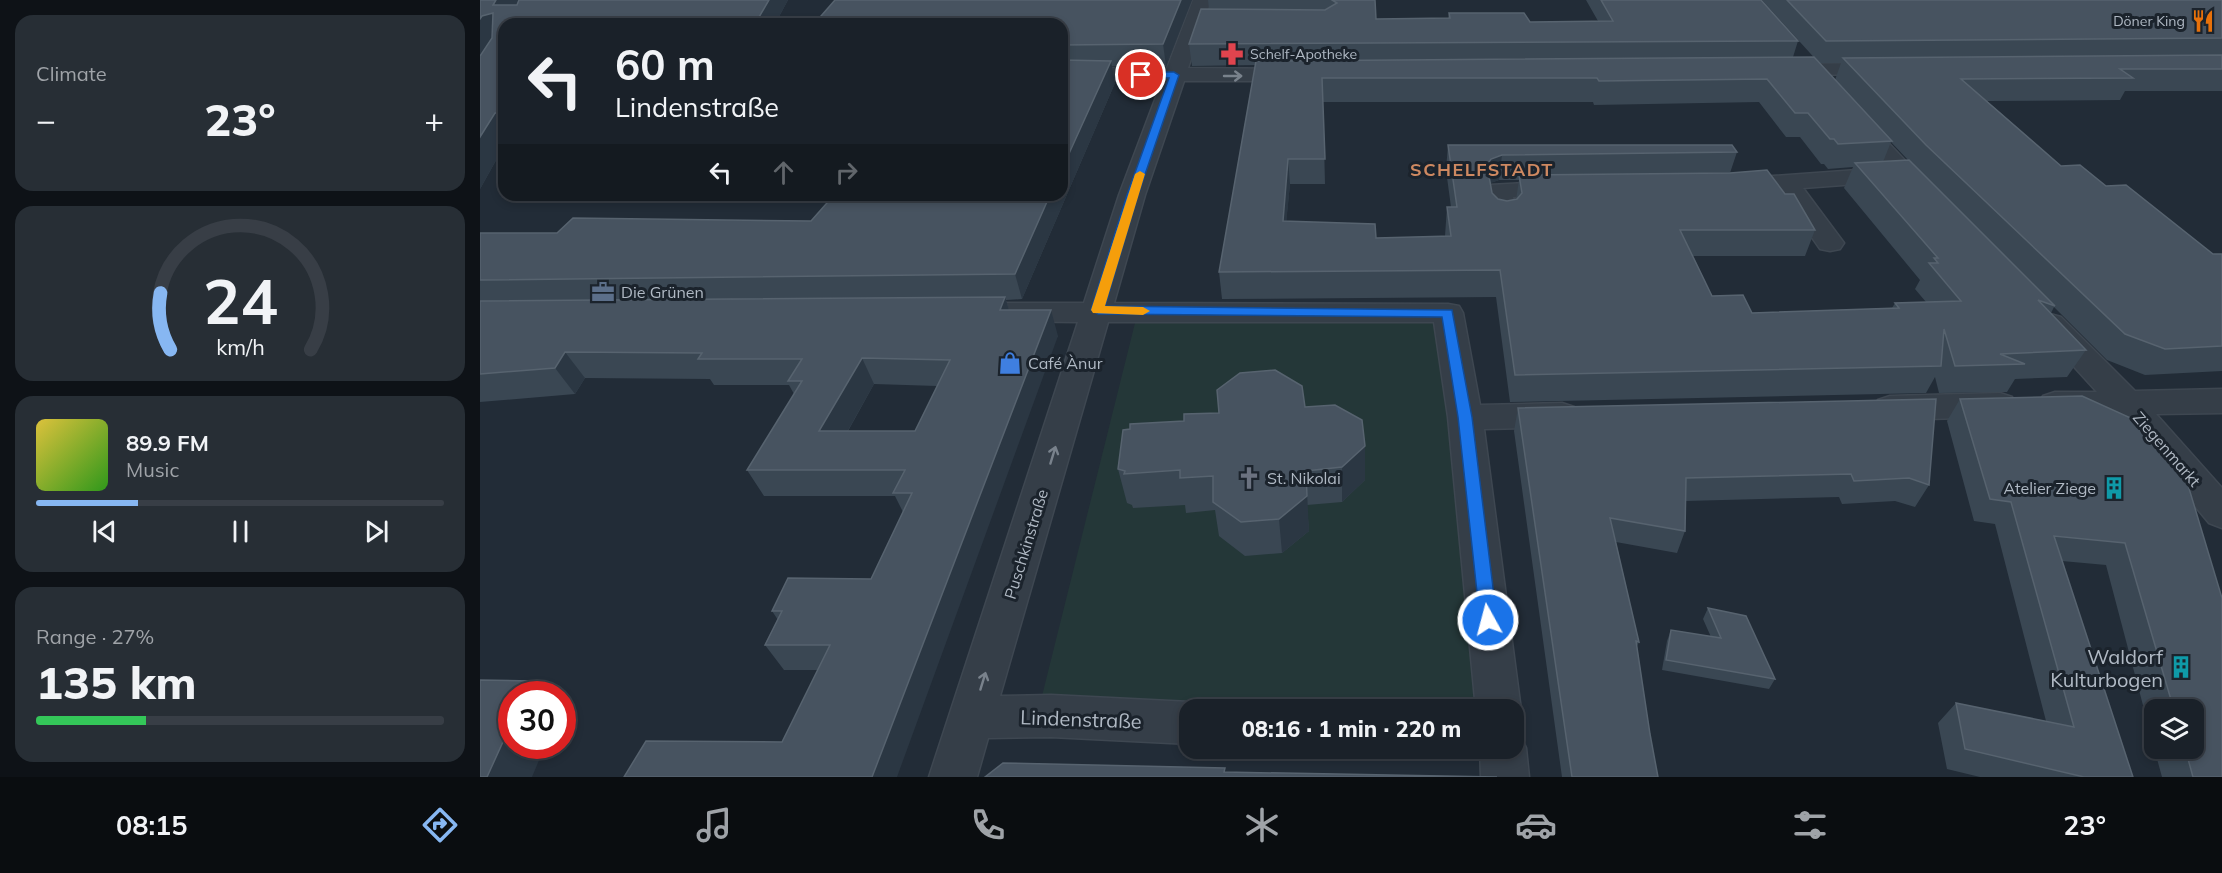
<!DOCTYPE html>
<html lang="en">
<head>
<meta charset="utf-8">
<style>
	:root { --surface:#1a2129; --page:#272e35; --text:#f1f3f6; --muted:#9fa3a8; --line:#383e46; --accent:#87b7f2 }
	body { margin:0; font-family:Mulish,sans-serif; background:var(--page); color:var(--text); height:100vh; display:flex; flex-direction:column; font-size:22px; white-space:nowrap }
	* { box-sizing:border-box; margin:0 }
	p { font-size:20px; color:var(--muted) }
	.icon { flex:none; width:33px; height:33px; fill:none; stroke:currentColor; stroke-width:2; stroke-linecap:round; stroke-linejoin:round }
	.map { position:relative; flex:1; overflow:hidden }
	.details { display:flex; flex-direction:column; gap:15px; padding:15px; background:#0e1217; width:480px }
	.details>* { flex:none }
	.banner { position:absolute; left:18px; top:18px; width:570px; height:183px; border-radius:18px; box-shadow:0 3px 9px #0003,0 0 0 2px var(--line); background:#1a2129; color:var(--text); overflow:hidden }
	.fabs { position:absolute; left:1664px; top:699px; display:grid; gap:12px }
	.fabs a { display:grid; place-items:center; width:60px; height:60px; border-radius:12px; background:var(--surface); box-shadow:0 3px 9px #0003,0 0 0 2px var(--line); font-size:30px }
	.speed { position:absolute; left:18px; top:681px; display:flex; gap:12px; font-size:30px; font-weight:700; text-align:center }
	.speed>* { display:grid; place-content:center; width:78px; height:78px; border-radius:50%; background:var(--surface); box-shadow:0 3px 9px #0003,0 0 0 2px var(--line); line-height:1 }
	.speed .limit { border:9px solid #d22; background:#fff; color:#111 }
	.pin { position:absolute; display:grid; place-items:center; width:51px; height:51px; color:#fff; margin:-26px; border:3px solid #fff; border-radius:50%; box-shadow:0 2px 6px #0007 }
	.me { position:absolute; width:66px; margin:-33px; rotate:353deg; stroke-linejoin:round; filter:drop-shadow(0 0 4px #0008) }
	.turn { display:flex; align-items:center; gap:21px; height:126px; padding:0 18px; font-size:27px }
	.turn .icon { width:78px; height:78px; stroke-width:2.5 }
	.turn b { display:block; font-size:42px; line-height:51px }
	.lanes { display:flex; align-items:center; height:57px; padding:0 18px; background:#0003; justify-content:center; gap:30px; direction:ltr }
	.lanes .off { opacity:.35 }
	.big { font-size:45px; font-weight:800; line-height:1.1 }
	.details .widget { flex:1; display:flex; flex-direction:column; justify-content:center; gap:9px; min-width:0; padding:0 21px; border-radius:18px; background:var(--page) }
	.details .dial { align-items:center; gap:0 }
	.dial svg { height:156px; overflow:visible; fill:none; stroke:var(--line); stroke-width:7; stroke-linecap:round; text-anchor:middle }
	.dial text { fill:var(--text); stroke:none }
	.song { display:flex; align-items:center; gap:18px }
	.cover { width:72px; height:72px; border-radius:9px; background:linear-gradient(135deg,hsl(50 70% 55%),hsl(110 70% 35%)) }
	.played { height:6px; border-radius:3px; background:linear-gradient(90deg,var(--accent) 25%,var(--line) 25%) }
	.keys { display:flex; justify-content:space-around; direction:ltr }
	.heat { display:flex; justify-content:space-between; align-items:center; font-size:33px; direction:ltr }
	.charge { height:9px; border-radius:4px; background:linear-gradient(90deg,#34c759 27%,var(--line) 0) }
	.trip { position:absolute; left:699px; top:699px; width:345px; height:60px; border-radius:18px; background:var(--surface); box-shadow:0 3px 9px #0003,0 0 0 2px var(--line); font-weight:800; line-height:60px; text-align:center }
	.dock { display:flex; height:96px; justify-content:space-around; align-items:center; background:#0a0d10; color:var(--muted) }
	.dock .icon { width:42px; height:42px }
	.dock .selected { color:var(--accent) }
	.dock b { font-size:27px; color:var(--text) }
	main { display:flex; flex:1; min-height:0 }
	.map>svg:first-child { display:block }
</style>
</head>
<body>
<main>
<section class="details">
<div class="widget"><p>Climate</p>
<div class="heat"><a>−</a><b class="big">23°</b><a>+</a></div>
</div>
<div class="widget dial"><svg viewBox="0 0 100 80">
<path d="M14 69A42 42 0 1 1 86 69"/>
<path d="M14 69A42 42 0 0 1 9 40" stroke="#87b7f2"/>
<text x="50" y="56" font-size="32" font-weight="700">24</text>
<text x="50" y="72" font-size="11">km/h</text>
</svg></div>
<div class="widget">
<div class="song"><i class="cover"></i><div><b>89.9 FM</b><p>Music</p></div></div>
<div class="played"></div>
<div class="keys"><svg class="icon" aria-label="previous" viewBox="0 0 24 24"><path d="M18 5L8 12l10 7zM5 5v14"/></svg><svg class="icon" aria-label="pause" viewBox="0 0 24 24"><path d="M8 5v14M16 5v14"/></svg><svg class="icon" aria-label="next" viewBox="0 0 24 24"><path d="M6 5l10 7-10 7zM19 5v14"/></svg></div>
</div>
<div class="widget"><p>Range · 27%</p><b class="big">135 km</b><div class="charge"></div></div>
</section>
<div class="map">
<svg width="1742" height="777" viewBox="0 0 1742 777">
	<rect width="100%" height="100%" fill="#222c37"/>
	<g fill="#243738">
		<path d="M84 195H218C175 206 129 200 85 198Z"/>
		<path d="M658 311 968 313 1019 709 710 710 557 716Z"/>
	</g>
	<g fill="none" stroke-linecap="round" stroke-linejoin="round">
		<g stroke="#3e4751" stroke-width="3">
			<g id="minor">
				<path d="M713 0H731L708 68 819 69 827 70 830 75 827 80 819 81H704L665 195 634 303 968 304 979 306 983 313 1000 405 1082 403 1094 407 1099 415 1094 423 1082 427 1004 429 1041 710 1034 725V710H996L968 417 954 322H628L520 696 571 695 710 702 727 710H710V744L571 737 508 738 497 777H449L598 322 527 321 516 319 512 312 516 305 527 303H604L639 195 682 81 582 80V68H687Z"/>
				<path d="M1404 63 1411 65 1415 69 1411 73 1300 76 1293 74 1289 70 1293 66 1300 64Z"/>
				<path d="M1375 114 1383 116 1451 188 1455 193 1451 198C1434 203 1428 193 1417 181L1323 188 1364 243 1360 249 1350 251 1340 249 1298 189 1251 195 1242 192 1238 187 1242 182 1251 179 1405 168 1363 121 1367 116Z"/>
				<path d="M1083 181 1092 184 1096 189 1092 194 1033 197 1037 217 1033 223 1024 225 1015 223 1011 217 1006 190 1010 185Z"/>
				<path d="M1570 314 1581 317 1655 391 1742 389V413L1676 414 1742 488V528L1729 523 1638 414 1575 416 1563 412 1558 404 1563 396 1575 392H1617L1555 324 1559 317Z"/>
				<path d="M1520 393 1532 397 1537 405 1532 413 1520 417 1410 420 1398 416 1393 408 1398 400 1410 396Z"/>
				<path d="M1034 730 1039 732 1046 748 1049 777H1001L1000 748H1034Z"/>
			</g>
		</g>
		<use href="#minor" fill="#353e48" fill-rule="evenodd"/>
	</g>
	<g fill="#3a4753" fill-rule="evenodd">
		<path d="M0 0H308L295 24H24V146L0 189Z"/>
		<path d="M712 0 686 66H632L635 83 542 299 526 300 529 310 578 336 302 742 338 670H304L285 645 298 620 292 611 391 579 423 512 415 496H284L267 470 314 394 309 385H234L230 379 105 378 95 394 0 402V233H77L331 221 582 195V24ZM394 384 457 386 435 431H368Z"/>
		<path d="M728 0H895L896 19 968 18 969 13 1050 22 1118 21 1106 0H1281L1318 41 1313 57 1355 80 1361 63H1339L1282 0H1742V91H1645L1640 100 1507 101 1581 166 1626 186 1733 254H1742V371L1665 375 1627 360 1574 307 1571 313 1606 350 1587 377 1535 379 1527 392 1459 393 1455 377 1446 393 1030 402 1016 297 742 299 739 272 775 65 712 66 709 44 729 9ZM843 102H1113L1114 105 1279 102 1306 137H1320L1341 164H1344L1348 169 1373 167 1364 188 1440 280 1435 289 1446 302 1415 303 1412 308 1272 313 1232 296 1213 256H1325L1335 230 1305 194 1250 173 1257 152 968 145 966 170 971 207H967L965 236 896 238 806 222 810 184H845ZM1411 142 1428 160 1403 162ZM1019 180H1039L1036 200 1027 201 1018 199 1012 193 1010 183Z"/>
		<path d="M1602 396 1742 777H1682L1674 748H1713V710H1674V747L1626 565 1582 561 1653 777H1500L1467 769 1458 723 1476 703 1566 721 1515 524 1494 521 1467 421 1480 399Z"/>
		<path d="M1456 399 1449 485 1435 507 1415 501 1362 504 1359 497 1205 501V531L1197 553 1136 542 1159 642 1157 646 1170 734 1178 777H1082L1034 431 1038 408Z"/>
		<path d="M825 407 885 446V480L862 502 827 505 829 531 802 553 765 556 739 536 735 510 706 513 705 505 653 508 652 505 647 503 638 469 704 421 739 413Z"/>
		<path d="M1228 608 1295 679 1289 689 1182 670 1187 641 1191 630 1231 637 1223 619Z"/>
	</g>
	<g fill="#2b3743">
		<path d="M16 0H41L27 24 13 5Z"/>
		<path d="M289 0H308L295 24H275Z"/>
		<path d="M701 0H712L686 66 683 44Z"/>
		<path d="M13 13 24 32 0 58V19L2 16Z"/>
		<path d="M631 61 635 83 542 299 535 274 570 195H582V169Z"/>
		<path d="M15 113 24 127V146L0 189V137Z"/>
		<path d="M1022 155 1019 180 1008 184 1007 165 1011 159Z"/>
		<path d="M808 159 810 184 804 247 803 221Z"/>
		<path d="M525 297 533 323 520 310Z"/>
		<path d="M571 310 578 336 417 777H392Z"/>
		<path d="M85 352 105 378 95 394 75 368Z"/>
		<path d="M382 358 394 384 353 457 339 431Z"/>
		<path d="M885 446V480L862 502V467Z"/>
		<path d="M826 471 829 531 802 553 799 519Z"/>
		<path d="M50 681 65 694H44Z"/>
		<path d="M32 722V746H65L52 777H7Z"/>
	</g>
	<g fill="#475360" stroke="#57636f" stroke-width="1.5" fill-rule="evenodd">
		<path d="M0 0H16L13 5H37L39 0H289L275 24H24V113H15L0 137V56L12 38 13 13 2 16 0 19Z"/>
		<path d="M355 0H701L683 44 582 45V24H334Z"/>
		<path d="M852 0H895L896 19 970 18 969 13H1044L1050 22 1133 21 1121 0H1281L1318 41 709 44 721 9 845 10 857 3Z"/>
		<path d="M1307 0H1742V38L1346 41Z"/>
		<path d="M1742 55V69H1640L1653 78 1481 79 1581 166 1600 165 1626 186 1646 185 1733 254H1742V346L1685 349 1645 334 1446 145 1363 58Z"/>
		<path d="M1334 57 1412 141 1358 144 1354 139H1350L1328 113H1315L1287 79 1119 81 1117 78H842L845 159H808L803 221 895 224 896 238 971 236 967 207H977L968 145H1252L1257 152 1022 155 1011 159 1007 165 1012 193 1018 199 1027 201 1037 199 1042 193 1039 175 1250 173 1287 170 1305 194H1314L1335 230H1200L1232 296 1263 295 1272 313 1419 308 1415 303 1481 301 1449 263H1458L1454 258H1458L1375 163 1429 160 1575 306 1558 300 1606 350 1520 354 1545 364 1475 366 1464 329 1461 366 1035 375 1020 270 739 272 776 61Z"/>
		<path d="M582 60 631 61 582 169Z"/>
		<path d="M354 195H570L535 274 0 280V233H77L93 218 331 221Z"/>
		<path d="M525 297 520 310H571L392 777H144L166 741 302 742 350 645H285L302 611H292L308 578 391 579 432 493H413L425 470H267L322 381H308L322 359H218L222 353 85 352 75 368 0 374V301ZM382 358 470 360 435 431H339Z"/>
		<path d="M795 370 822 386 825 407 855 405 882 420 885 446 862 467 826 471 827 496 799 519 761 522 733 502V476L700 478V470L644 474 645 471 638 469 643 430 650 429V424L704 421V414L739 413 737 390 760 373Z"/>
		<path d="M1602 396 1653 419 1708 485 1742 598V777H1713L1705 748H1713V710H1694L1645 543 1574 536 1653 777H1604L1485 749 1476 703 1594 727 1531 502 1510 499 1480 399Z"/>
		<path d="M1456 399 1449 485 1429 478 1374 481 1371 474 1206 478 1205 531 1130 518 1159 642 1156 641 1170 734 1178 777H1092L1038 408Z"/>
		<path d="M1228 608 1266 616 1295 679 1186 660 1191 630 1241 638Z"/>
		<path d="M0 680 50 681 44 694H32V722L7 777H0Z"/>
		<path d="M523 763 745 768 744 772 1017 777H505Z"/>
	</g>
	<defs><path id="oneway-shaft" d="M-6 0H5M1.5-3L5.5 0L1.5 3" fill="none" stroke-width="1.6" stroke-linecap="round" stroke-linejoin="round" transform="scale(1.5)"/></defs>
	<g stroke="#79828c">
		<use href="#oneway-shaft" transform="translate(753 76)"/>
		<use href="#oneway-shaft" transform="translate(573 455) rotate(-73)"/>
		<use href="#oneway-shaft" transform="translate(503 681) rotate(-73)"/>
	</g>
	<path fill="#1a73e8" stroke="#114b97" stroke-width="1.5" d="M661 72H694L699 75 658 195 625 306 972 310 992 417 1017 620 1015 625 1008 628 1002 625 1000 620 978 417 962 317 618 314 611 310 647 195 689 78 658 77 657 75Z"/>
	<path fill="#f59e0b" d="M660 171 665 174 625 306 663 307 670 311 663 315 613 313 611 310 655 174Z"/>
	<defs>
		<g id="restaurant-bare" transform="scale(1.8)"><path d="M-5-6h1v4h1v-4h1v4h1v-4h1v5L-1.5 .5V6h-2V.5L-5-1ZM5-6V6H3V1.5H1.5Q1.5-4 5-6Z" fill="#e8710a" stroke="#1b232c" stroke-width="2.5" paint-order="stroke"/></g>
		<g id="pharmacy-bare" transform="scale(1.8)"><path d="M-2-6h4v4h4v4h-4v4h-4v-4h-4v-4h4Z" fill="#e0444e" stroke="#1b232c" stroke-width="2.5" paint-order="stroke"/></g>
		<g id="office-bare" transform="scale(1.8)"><path d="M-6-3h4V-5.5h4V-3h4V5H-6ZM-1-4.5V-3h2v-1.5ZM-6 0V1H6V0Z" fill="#5c6f8a" stroke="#1b232c" stroke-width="2.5" paint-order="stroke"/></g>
		<g id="shop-bare" transform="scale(1.8)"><path d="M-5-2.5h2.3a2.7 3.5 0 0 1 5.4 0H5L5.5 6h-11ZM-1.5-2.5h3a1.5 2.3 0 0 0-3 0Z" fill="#3f7fe0" stroke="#1b232c" stroke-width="2.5" paint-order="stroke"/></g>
		<g id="church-bare" transform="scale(1.8)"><path d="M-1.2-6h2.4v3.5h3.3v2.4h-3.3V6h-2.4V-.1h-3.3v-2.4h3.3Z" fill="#6b7280" stroke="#1b232c" stroke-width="2.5" paint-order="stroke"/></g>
		<g id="building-bare" transform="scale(1.8)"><path d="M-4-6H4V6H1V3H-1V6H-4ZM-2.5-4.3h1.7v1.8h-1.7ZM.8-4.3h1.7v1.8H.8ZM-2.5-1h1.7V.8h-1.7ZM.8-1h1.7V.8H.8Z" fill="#0f9aa8" stroke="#1b232c" stroke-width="2.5" paint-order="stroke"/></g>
	</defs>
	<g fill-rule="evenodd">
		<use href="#restaurant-bare" x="1723" y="21"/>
		<use href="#pharmacy-bare" x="752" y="54"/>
		<use href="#office-bare" x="123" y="292"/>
		<use href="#shop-bare" x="530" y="363"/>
		<use href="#church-bare" x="769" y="478"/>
		<use href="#building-bare" x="1634" y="488"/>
		<use href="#building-bare" x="1701" y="667"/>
	</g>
	<g text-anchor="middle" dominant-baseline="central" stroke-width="6" stroke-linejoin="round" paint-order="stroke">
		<g font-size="14" fill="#b0b9c4" stroke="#1b232c" text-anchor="end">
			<text x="1705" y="21">Döner King</text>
			<text x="770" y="54" text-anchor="start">Schelf-Apotheke</text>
		</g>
		<g font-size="16" fill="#b0b9c4" stroke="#1b232c" text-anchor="start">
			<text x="141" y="292">Die Grünen</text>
			<text x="548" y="363">Café Ànur</text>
			<text x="787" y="478">St. Nikolai</text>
			<text x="1616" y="488" text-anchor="end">Atelier Ziege</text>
		</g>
		<g font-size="16" fill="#b0b9c4" stroke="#1b232c">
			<text transform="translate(1687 449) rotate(49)">Ziegenmarkt</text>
			<text transform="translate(546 544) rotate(-73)">Puschkinstraße</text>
		</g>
		<g font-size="18" font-weight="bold" letter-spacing="1.5" fill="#ce8961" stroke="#1b232c">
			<text x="1002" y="169">SCHELFSTADT</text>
		</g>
		<g font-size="20" fill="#b0b9c4" stroke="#1b232c" text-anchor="end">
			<text x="1683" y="656">Waldorf<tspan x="1683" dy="23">Kulturbogen</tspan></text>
		</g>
		<g font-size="20" fill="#b0b9c4" stroke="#1b232c">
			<text transform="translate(601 719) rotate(2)">Lindenstraße</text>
		</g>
	</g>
</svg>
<div class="fabs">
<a><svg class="icon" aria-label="layers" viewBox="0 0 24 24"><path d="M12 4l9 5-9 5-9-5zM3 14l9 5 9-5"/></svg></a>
</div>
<div class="speed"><div class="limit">30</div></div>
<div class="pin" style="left:661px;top:75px;background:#d93025"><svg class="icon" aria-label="arrive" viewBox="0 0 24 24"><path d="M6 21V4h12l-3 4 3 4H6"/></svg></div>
<svg class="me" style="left:1008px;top:620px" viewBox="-20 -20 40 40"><circle r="17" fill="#1a73e8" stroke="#fff" stroke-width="3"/><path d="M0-11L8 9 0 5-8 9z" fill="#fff"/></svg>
<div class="trip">08:16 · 1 min · 220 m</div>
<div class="banner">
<div class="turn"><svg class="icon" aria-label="left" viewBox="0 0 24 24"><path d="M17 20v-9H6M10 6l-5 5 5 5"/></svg><div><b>60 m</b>Lindenstraße</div></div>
<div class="lanes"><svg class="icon" aria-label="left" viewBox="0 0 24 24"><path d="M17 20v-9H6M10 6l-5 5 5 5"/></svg><svg class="icon off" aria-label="ahead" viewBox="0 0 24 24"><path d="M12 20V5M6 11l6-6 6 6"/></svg><svg class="icon off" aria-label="right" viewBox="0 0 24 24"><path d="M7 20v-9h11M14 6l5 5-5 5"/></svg></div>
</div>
</div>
</main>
<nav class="dock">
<b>08:15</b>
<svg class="icon selected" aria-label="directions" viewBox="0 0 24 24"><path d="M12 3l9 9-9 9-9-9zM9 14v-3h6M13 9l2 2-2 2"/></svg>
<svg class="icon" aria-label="music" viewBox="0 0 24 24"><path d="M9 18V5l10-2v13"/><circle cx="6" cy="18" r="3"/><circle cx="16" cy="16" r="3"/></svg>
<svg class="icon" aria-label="phone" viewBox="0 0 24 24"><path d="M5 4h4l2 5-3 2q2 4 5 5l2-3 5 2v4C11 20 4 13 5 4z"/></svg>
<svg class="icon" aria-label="climate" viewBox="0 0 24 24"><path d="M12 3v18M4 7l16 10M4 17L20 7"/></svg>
<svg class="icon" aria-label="car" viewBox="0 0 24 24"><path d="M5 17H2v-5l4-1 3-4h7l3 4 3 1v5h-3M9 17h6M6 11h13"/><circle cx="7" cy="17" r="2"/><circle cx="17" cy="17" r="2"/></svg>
<svg class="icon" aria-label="filters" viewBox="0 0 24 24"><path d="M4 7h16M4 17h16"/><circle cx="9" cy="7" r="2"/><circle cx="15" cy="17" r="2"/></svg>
<b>23°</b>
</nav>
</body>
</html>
